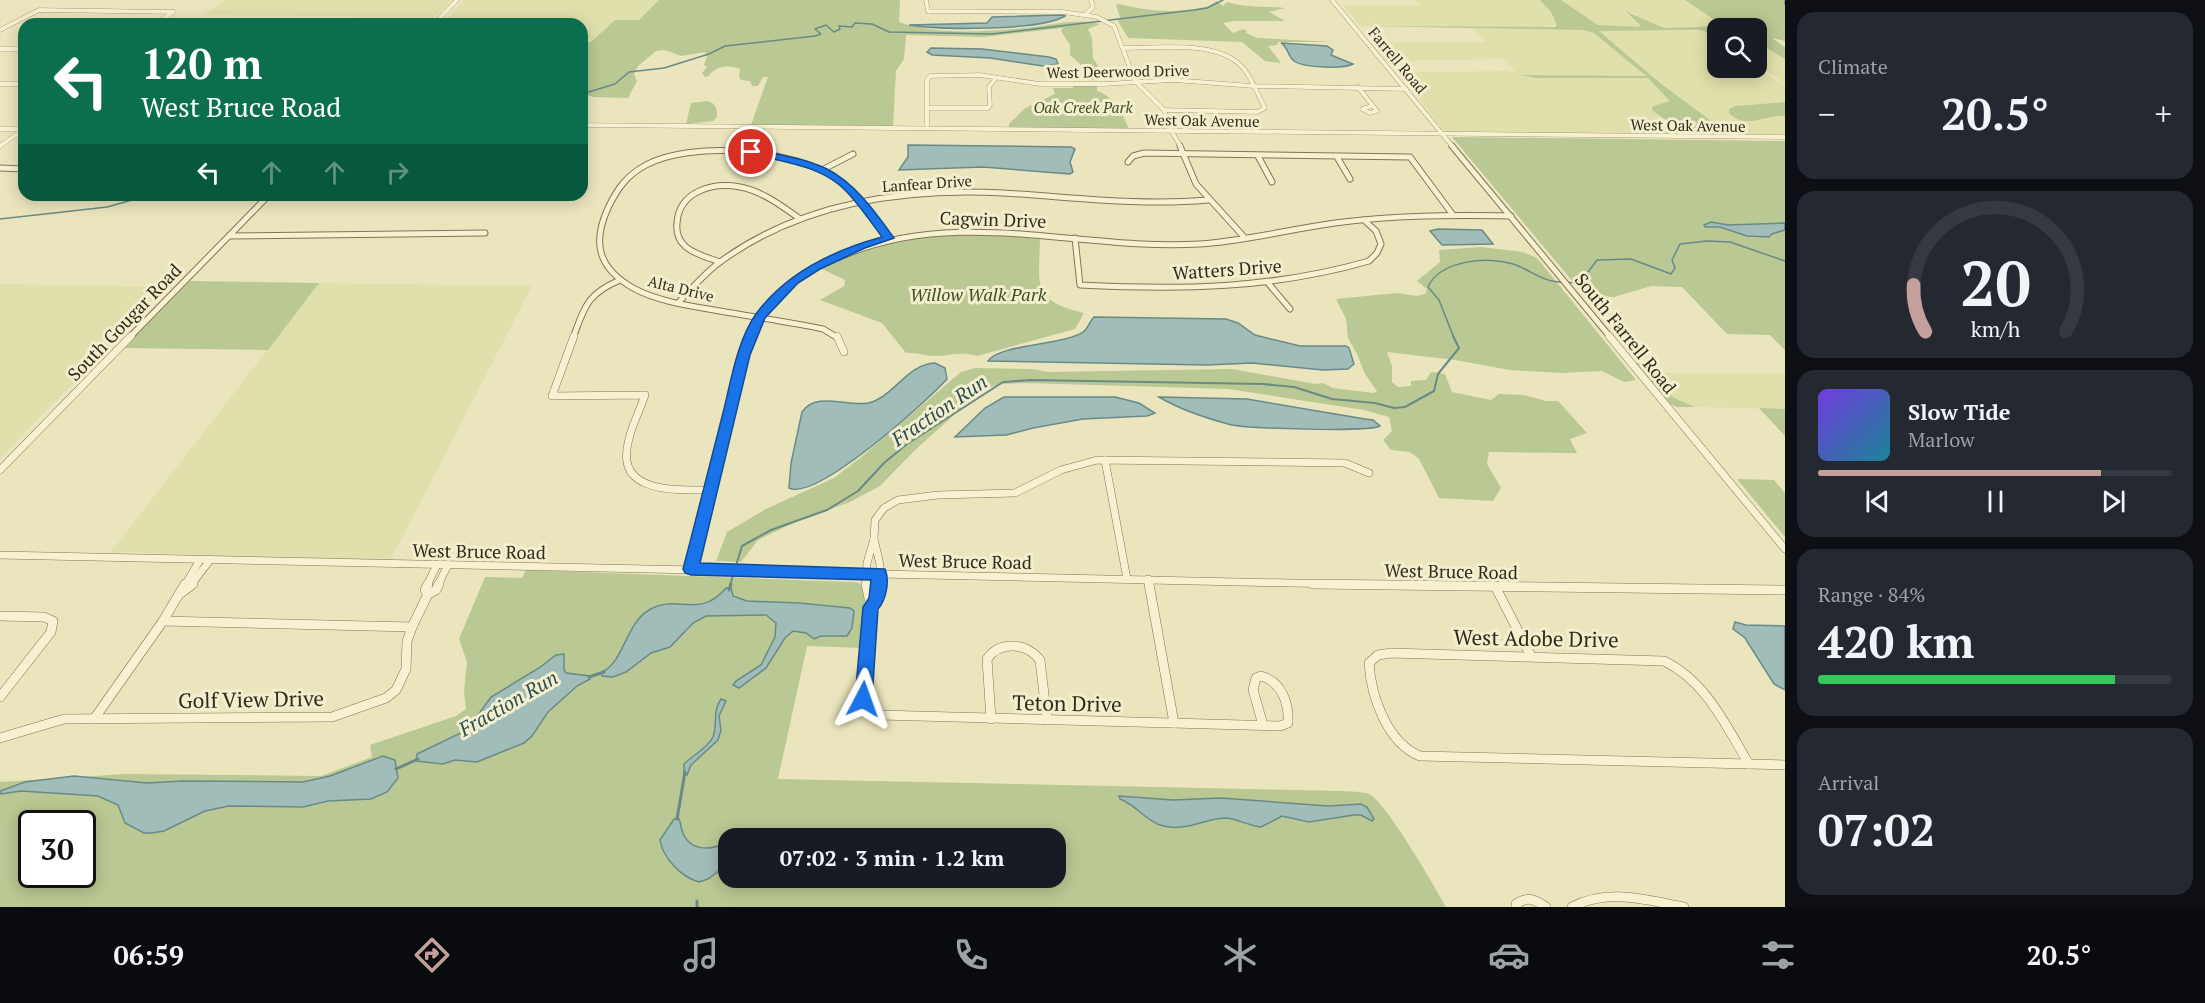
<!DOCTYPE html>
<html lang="en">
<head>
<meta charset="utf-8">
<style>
	:root { --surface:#171b24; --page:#242831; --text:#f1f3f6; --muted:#9ea1a6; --line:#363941; --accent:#c49f9b }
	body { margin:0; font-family:"PT Serif",serif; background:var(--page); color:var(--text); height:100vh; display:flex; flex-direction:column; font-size:22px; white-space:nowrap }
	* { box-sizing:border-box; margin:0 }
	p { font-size:20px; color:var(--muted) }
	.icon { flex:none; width:33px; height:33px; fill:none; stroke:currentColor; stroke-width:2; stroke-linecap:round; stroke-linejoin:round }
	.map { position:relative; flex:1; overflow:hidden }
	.details { display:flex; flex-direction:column; gap:12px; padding:12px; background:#0d0f14; width:420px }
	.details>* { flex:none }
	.hud { position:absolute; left:18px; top:18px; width:570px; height:183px; border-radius:18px; box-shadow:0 3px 15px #0003; background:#0b6e4f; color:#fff; overflow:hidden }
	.buttons { position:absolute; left:1707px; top:18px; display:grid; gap:12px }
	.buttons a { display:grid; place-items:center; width:60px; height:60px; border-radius:12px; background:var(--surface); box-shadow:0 3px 15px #0003; font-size:30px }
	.speed { position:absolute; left:18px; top:810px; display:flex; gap:12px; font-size:30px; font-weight:700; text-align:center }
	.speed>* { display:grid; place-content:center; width:78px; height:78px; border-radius:50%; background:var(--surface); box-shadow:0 3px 15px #0003; line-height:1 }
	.speed .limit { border:3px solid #111; border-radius:9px; background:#fff; color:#111 }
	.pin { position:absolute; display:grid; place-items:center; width:51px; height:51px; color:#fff; margin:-26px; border:3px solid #fff; border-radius:50%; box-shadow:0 2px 6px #0007 }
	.me { position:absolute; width:66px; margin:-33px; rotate:4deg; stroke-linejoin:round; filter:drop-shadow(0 0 4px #0008) }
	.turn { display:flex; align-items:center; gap:21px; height:126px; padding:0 24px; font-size:27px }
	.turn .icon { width:78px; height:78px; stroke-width:2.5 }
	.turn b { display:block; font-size:42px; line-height:51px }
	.lanes { display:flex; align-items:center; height:57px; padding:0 24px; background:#0003; justify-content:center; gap:30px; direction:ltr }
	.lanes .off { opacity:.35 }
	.big { font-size:45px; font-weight:700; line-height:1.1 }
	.details .tile { flex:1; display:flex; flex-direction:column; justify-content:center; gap:9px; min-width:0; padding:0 21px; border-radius:18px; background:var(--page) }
	.details .dial { align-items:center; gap:0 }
	.dial svg { height:156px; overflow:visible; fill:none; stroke:var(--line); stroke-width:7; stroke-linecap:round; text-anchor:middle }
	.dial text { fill:var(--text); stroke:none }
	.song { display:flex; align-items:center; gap:18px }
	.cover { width:72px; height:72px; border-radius:9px; background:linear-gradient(135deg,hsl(260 70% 55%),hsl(190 70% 35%)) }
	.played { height:6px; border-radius:3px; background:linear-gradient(90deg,var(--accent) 80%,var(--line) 80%) }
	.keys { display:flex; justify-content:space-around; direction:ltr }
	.heat { display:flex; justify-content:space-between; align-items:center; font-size:33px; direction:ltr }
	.charge { height:9px; border-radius:4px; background:linear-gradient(90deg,#34c759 84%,var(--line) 0) }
	.trip { position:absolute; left:718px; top:828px; width:348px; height:60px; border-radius:18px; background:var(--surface); box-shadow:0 3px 15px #0003; font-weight:700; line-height:60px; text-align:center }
	.dock { display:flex; height:96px; justify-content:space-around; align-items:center; background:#090b0e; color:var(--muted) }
	.dock .icon { width:42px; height:42px }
	.dock .on { color:var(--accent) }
	.dock b { font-size:27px; color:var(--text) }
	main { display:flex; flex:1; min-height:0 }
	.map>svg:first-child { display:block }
</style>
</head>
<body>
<main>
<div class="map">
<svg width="1785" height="907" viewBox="0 0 1785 907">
	<rect width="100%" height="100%" fill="#ebe5be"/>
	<g fill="#e0e0ac">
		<path d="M224 0H452L434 17 204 15Z"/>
		<path d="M464 0H659L639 20H615L591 42 587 43H582V24H443Z"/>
		<path d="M1416 0H1540L1551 12 1557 25 1543 27 1360 26 1343 5 1421 6Z"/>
		<path d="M1561 0H1685L1723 27 1664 28 1646 22 1633 13 1624 12 1640 25 1639 27H1606L1598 25Z"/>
		<path d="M1471 28 1583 30 1594 33 1646 75 1632 77 1522 76 1648 78 1670 101 1653 106V111L1668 119 1685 136 1445 132 1397 72 1516 71 1504 59 1386 61 1370 42H1486Z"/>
		<path d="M1599 31H1704L1717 40 1718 68 1757 67 1785 86V102L1735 106 1757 120 1785 116V135L1728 133 1717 127 1660 83Z"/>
		<path d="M1756 42 1785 59V84L1757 65Z"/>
		<path d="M319 283 532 286 390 561 111 552Z"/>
		<path d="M0 284 167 287 0 458Z"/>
		<path d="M1664 373H1785V409L1695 407 1674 398 1655 375Z"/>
	</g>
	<g fill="#bac893" fill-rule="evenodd">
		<path d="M659 0H900L899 22C936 35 984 32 1023 28 1047 26 1078 17 1100 24L1088 29 1092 38 1093 58 1101 70 1093 74 1095 80 1087 79 1080 64 1070 55V45L1061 31 1063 28 983 37 906 35 904 59 896 71 893 126 751 125 768 77H763L758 86H752L750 81 741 80 739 77 740 69C729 65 716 65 709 76L705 77 702 73 707 67 704 65 707 57 705 52 681 56 665 50 656 51 638 66 634 74 637 81 628 98 594 97 582 94V43L591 42 615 20H639Z"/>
		<path d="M1540 0H1561L1598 25 1639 27 1640 25 1625 11 1664 28 1723 26 1685 0H1785V41L1772 38 1785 47V59L1757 42 1756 28H1718L1710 31 1717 40 1704 31 1698 30 1599 31 1660 83 1730 135H1688L1653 111 1652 108 1653 106 1670 101 1648 78H1536L1521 75 1646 76 1594 33 1583 30 1360 26 1555 27 1557 25 1551 12Z"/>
		<path d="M1217 1 1223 6 1227 2C1246 8 1265 6 1285 8L1269 12 1285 21H1233L1223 23 1233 33 1243 29 1247 31 1246 33 1257 38 1333 42H1278L1277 45 1268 46 1281 63 1265 61 1242 42 1128 38 1118 21 1120 17 1116 5 1119 4C1147 11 1177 14 1205 7 1211 6 1212 3 1217 1Z"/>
		<path d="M1073 86H1097V91C1114 96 1124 116 1130 131L1009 130V124L1024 109 1055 94 1053 88H1073Z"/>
		<path d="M707 101C716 104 717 107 717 117L713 121 686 124 691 103Z"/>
		<path d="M1785 102V116C1764 115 1746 130 1729 113V109L1735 106Z"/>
		<path d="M1452 137 1785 141V350L1770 335 1727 334 1682 287 1651 286 1614 297 1584 295Z"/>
		<path d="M969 233 1040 239C1039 286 1031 300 1084 313L1075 329 977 356C961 351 950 356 934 356 924 356 916 352 906 353L882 323 820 300 844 286 845 280 822 269C876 243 910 238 969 233Z"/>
		<path d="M1481 247 1523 252 1537 258 1636 380 1624 382 1602 371 1561 373 1510 370 1455 360 1387 352 1392 366V382L1398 387 1411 386V381L1426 380 1431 372 1445 374 1452 392 1491 400 1499 394 1524 395 1546 401H1558L1587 433 1570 439 1577 453 1489 452 1487 464 1501 488 1493 501 1439 498 1419 459 1410 452 1391 450 1383 440 1392 431 1389 417 1364 410 1229 389 1025 383 1003 384 983 389 915 450 880 486 850 502 795 522 758 540 741 562 716 561 727 532 766 509 834 478 860 458 961 372 975 368 1033 369 1047 372 1232 369 1315 384 1323 383 1333 388 1374 393 1377 391 1365 374 1357 354 1348 338 1346 319 1336 299 1397 293 1417 296 1425 294 1427 289 1417 281 1440 262 1439 250Z"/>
		<path d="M190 281 319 283 268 350 124 348Z"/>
		<path d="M1635 363H1642L1674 398 1695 407H1677L1668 403Z"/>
		<path d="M1759 408 1785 409V436Z"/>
		<path d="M1737 479 1774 480 1785 493V537Z"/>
		<path d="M526 570 853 582 859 583 865 590 862 648 807 646 778 779 1341 791C1349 792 1362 791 1369 794 1386 802 1435 887 1446 907H0V782L126 774 321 776 372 757 370 745 456 716 466 709 464 691 467 662 459 639 485 577 522 578ZM32 824H82V874H32ZM729 838H1056V878H729Z"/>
	</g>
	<g fill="#a1bdb9" stroke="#6a8a87" stroke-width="1.5">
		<path d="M1062 15 1065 16C1041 31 938 30 909 25L987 23 992 17Z"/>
		<path d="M1281 43 1327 46 1333 50 1331 55 1353 64C1343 69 1304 68 1294 61 1287 55 1288 47 1281 43Z"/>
		<path d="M931 48 982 49 1049 57 1056 59 1058 64 1043 66 990 58 932 55 927 52Z"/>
		<path d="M908 145 1071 147 1075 149 1070 162 1073 172 1070 174 983 167 899 170 908 157Z"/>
		<path d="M1711 222 1728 225 1785 223V230L1772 234 1769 237 1747 236 1720 227H1705L1704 225Z"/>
		<path d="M1438 229 1482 230 1493 244 1442 245 1430 231Z"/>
		<path d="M1094 317 1226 319 1238 323 1255 335 1300 346H1346L1349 348 1354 364 1348 369 1323 370 1252 363 1207 365 988 361C999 344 1065 345 1083 332 1088 329 1089 322 1094 317Z"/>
		<path d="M935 363 945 368 947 379C927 401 816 502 789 488L791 463 802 412C816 391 847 407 868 403 894 397 907 364 935 363Z"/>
		<path d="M1004 397H1115L1139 403 1155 413 1147 416 1083 419 1033 428 1006 435 955 437 985 408Z"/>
		<path d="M1159 397 1247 399 1365 419 1373 420 1380 426C1370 432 1244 429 1228 424 1206 418 1179 409 1159 397Z"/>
		<path d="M726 588H731L733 596 747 601 799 603 850 608 854 611 852 628 847 636H821L814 639 806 633 793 631 785 638 766 668 739 688 733 685 736 681 761 665 775 637 776 623 766 615 706 616 693 623 670 647 651 653 626 672 613 677 602 676V672C624 662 626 623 649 610 677 593 699 620 726 588Z"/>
		<path d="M1735 622 1746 625 1785 626V690L1774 684 1745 638 1733 629Z"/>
		<path d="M564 654V669L566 673 590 676V679L577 686 548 712 532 736 524 743 477 762 455 760 443 764 416 761 417 754 467 730 491 697 539 668 556 655Z"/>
		<path d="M721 699 726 701 719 716 721 730 718 740 691 765 687 775 684 774V764C693 755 708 748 713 737 718 724 712 712 721 699Z"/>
		<path d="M383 756 395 760 398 778 387 792 371 799 328 801 303 807 229 806 205 811 164 831 152 833H144L125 823 118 805 98 796 21 791 1 794 0 791 25 782 74 776 147 783 182 781 303 782 330 776Z"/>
		<path d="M1119 796 1173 800 1221 798 1328 806 1361 804 1367 807 1374 819 1372 821 1361 815H1354L1309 822 1282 816 1261 827C1248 826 1237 818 1225 818 1203 819 1183 833 1160 825 1145 820 1136 805 1120 799Z"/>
		<path d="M674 819H679C681 824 681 829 683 833 691 853 714 850 729 841V863L708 879 699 882C681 877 663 858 660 840Z"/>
	</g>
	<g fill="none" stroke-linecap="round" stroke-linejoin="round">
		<g stroke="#6a8a87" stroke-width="1.5">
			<path d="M1785 1V4"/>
			<path d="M582 94 615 84 629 72 664 68 709 54 725 46 815 36 821 34 815 29 826 25 834 32 840 29 839 26 852 27 855 23 872 24 889 32 992 34 1194 10 1207 8 1223 0"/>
			<path d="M0 219 107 207 150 195"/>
			<path d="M1454 338 1439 300 1428 287C1440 260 1488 256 1513 264 1526 268 1538 278 1552 281 1561 283 1571 282 1580 283L1597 260 1631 259 1671 274 1675 268 1672 260 1680 244 1707 241 1730 242 1785 261"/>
		</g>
		<path stroke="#6a8a87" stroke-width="2" d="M730 585 742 546 771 530 827 510 858 491 884 463 907 444 1003 382 1030 380 1263 384 1294 387 1332 399 1375 403 1394 408 1405 407 1434 391 1438 374 1459 348 1453 336"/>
		<g stroke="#6a8a87" stroke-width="3">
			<path d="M729 590 731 584"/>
			<path d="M589 677 604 672"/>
			<path d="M396 769 418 759"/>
			<path d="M677 819 685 772"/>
			<path d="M697 901V907"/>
		</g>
		<g stroke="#827558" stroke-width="4.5">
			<g id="minor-far3">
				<path d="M926 0 928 11 1063 12 1097 17 1114 26 1135 81 1164 110 1172 132 1181 147"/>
				<path d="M1332 0 1453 147"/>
				<path d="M1085 15 1093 7 1091 0"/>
				<path d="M156 24 173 12"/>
				<path d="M434 24 457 0"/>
				<path d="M0 30 39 10 173 12"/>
				<path d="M1123 48C1156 48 1212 41 1238 63 1251 74 1257 94 1265 108L1257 112 1164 110"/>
				<path d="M0 49H24"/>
				<path d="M0 84H24"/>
				<path d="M1358 87 1377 111 1370 113 1362 109 1372 106"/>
				<path d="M927 108H988L990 105 989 87 996 78"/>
				<path d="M582 125 1785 137"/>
				<path d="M927 125V80L930 76 980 75 1040 84H1105L1173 80 1253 86 1406 89"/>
				<path d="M0 129H24"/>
				<path d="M0 146 24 129"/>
			</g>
		</g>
		<g stroke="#827558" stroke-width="7">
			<g id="minor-far2">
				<path d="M1180 146 1196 184 1245 238"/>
				<path d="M1452 146 1611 338"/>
				<path d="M1258 156 1272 182"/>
				<path d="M1337 157 1350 179"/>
				<path d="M1128 162 1133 156 1144 153 1410 157 1453 215"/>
				<path d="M0 168 24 169"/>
				<path d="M822 170 853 154"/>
				<path d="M229 236 485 233"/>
				<path d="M1075 238 1080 285C1180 290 1272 289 1369 261L1377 253 1381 244 1376 231 1364 220"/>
				<path d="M720 262C709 258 696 255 686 247 679 241 676 232 677 223 679 191 713 182 740 187 762 191 782 206 800 219"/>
				<path d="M1268 283 1290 309"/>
				<path d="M678 303C691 289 705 273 720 262 802 202 905 188 1003 193 1072 197 1139 206 1208 200"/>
				<path d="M129 338 269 195"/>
				<path d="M573 338C585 306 587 294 620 280"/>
				<path d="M749 338C758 314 778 294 798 279 814 267 832 260 850 253 963 208 1084 251 1200 244 1246 241 1290 229 1335 223 1393 215 1452 215 1511 216"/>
				<path d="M838 338 823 329C789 322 754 317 720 311 691 306 659 302 633 288 598 268 592 243 608 208 617 189 627 175 646 165 692 140 797 149 838 180 859 196 873 218 889 238"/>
			</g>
		</g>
		<g stroke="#827558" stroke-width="8">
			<g id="minor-far1">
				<path d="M574 336 552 396 645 395C639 413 629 430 627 449 620 494 680 490 710 490"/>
				<path d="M837 336 844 352"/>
				<path d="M1609 336 1785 549"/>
				<path d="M1105 460 1127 579"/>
				<path d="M0 470 131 336"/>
				<path d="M874 539 875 520 884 508 898 500 938 495 1015 493 1061 470 1097 460 1345 463 1369 473"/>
				<path d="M0 555 1381 585"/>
				<path d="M691 569 750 336"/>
				<path d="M1148 579 1149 585"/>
				<path d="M185 585 200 560"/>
				<path d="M191 585 210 560"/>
				<path d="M427 585 437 565"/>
				<path d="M438 585 448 565"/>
				<path d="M866 585 867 563 874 539 880 565V585"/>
			</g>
		</g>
		<g stroke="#827558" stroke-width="10">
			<g id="minor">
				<path d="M428 584 425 590 428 594"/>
				<path d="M866 584 871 607 880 584"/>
				<path d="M1149 584 1174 723"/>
				<path d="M1313 584 1785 590"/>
				<path d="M1496 588 1531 656"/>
				<path d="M181 593 193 584"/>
				<path d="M871 607 863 699 872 712 880 715 1280 726 1288 723C1289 703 1282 682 1261 676L1256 678 1253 690 1263 725"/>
				<path d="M0 616 44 617 53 621 51 632 0 697"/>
				<path d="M163 621 412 627"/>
				<path d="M1391 653 1664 661C1706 681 1726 726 1749 764L1420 756C1387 743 1371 696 1369 663L1378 655Z"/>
				<path d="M94 719 163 621 185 584"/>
				<path d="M991 719 987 659C1000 640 1027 643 1040 660L1047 720"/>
				<path d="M0 738 64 719 332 717 386 698 396 690 406 669 407 641 412 627 428 594 436 590 439 584"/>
				<path d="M1749 764 1785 765"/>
				<path d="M1517 907 1516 904C1528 896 1534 899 1546 907"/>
				<path d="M1572 907C1608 888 1646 900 1684 907"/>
			</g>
		</g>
		<use href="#minor-far3" stroke="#f7f1d1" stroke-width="4"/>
		<use href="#minor-far2" stroke="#f7f1d1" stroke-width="5"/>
		<use href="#minor-far1" stroke="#f7f1d1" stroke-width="7"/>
		<use href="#minor" stroke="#f7f1d1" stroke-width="9"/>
	</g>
	<path fill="#1a73e8" stroke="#114b97" stroke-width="1.5" d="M751 149C776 154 804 158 827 169 855 183 876 213 894 238L865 248 820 269 798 283 765 318 750 355 700 563 885 569C890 581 886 600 878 609L872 699 869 704 863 706 857 704 855 699 863 607 869 598 871 580 691 575 685 573 683 569C697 516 710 463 724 409 731 380 738 339 756 314 786 273 834 250 882 237 871 222 860 206 847 192 822 165 782 162 748 153V150Z"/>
	<g text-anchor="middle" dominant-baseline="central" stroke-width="6" stroke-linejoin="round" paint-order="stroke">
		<g font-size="15" fill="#332a1c" stroke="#f3eecd">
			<text transform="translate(1398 60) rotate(50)">Farrell Road</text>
			<text transform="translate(1118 71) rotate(-1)">West Deerwood Drive</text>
			<text transform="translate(1202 120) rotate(1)">West Oak Avenue</text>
			<text transform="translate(1688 125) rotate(1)">West Oak Avenue</text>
			<text transform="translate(927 183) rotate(-4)">Lanfear Drive</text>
			<text transform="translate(681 288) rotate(14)">Alta Drive</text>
		</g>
		<g font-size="15" font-style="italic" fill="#3d4e23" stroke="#f3eecd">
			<text x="1083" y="107">Oak Creek Park</text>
		</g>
		<g font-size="18" fill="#332a1c" stroke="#f3eecd">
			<text transform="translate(993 219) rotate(2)">Cagwin Drive</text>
			<text transform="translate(1227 269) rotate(-4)">Watters Drive</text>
			<text transform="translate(124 322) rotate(-46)">South Gougar Road</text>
			<text transform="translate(1626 333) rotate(51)">South Farrell Road</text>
			<text transform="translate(479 551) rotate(1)">West Bruce Road</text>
			<text transform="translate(965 561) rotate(1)">West Bruce Road</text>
			<text transform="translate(1451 571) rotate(1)">West Bruce Road</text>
		</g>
		<g font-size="18" font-style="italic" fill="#3d4e23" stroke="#f3eecd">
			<text x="978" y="294">Willow Walk Park</text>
		</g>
		<g font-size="20" font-style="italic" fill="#2c4e52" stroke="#f3eecd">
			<text transform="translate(939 410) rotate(-34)">Fraction Run</text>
			<text transform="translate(508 703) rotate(-30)">Fraction Run</text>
		</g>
		<g font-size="21" fill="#332a1c" stroke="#f3eecd">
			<text transform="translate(1536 638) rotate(1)">West Adobe Drive</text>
			<text transform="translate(251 699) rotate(-1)">Golf View Drive</text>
			<text transform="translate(1067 703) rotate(1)">Teton Drive</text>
		</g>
	</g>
</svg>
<div class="buttons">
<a><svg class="icon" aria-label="search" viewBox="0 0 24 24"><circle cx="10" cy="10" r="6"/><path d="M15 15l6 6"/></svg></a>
</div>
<div class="speed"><div class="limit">30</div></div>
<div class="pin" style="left:751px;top:152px;background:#d93025"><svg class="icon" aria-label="arrive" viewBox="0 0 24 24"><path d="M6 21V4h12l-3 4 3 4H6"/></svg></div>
<svg class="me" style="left:863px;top:699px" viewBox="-20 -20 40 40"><path d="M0-17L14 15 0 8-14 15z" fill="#1a73e8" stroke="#fff" stroke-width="4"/></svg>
<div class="trip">07:02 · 3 min · 1.2 km</div>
<div class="hud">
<div class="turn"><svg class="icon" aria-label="left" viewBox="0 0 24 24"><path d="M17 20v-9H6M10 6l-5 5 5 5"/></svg><div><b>120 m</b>West Bruce Road</div></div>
<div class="lanes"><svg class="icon" aria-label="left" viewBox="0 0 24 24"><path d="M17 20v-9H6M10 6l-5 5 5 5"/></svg><svg class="icon off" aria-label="ahead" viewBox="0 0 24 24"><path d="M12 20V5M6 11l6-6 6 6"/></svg><svg class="icon off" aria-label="ahead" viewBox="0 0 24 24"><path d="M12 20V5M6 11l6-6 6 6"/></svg><svg class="icon off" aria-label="right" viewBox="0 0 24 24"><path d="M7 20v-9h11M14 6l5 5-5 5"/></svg></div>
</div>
</div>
<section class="details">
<div class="tile"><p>Climate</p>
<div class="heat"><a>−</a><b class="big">20.5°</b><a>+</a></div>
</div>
<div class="tile dial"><svg viewBox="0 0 100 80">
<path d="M14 69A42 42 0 1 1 86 69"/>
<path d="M14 69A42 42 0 0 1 8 45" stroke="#c49f9b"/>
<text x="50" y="56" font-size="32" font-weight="700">20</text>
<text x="50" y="72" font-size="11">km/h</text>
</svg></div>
<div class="tile">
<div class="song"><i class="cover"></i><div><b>Slow Tide</b><p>Marlow</p></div></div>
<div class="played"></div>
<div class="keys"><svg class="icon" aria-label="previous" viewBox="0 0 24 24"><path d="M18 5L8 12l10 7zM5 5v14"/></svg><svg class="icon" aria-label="pause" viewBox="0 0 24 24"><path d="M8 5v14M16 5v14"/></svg><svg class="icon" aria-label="next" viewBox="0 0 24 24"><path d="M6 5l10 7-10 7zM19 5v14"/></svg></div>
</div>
<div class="tile"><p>Range · 84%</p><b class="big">420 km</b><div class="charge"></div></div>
<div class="tile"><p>Arrival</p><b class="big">07:02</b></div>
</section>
</main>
<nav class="dock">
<b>06:59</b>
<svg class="icon on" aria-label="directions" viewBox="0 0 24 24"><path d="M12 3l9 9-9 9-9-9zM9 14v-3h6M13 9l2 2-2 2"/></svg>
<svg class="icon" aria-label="music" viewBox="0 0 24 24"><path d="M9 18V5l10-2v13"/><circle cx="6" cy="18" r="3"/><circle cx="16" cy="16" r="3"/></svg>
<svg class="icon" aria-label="phone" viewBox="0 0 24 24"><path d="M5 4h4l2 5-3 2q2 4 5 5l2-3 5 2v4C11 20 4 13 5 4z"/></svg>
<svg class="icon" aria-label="climate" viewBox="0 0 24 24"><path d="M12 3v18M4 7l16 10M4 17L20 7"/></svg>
<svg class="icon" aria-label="car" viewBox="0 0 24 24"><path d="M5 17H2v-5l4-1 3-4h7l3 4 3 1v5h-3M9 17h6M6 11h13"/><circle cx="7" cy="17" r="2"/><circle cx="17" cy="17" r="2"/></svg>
<svg class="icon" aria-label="filters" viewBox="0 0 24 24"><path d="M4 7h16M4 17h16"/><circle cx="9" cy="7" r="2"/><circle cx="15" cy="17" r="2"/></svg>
<b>20.5°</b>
</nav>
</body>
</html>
